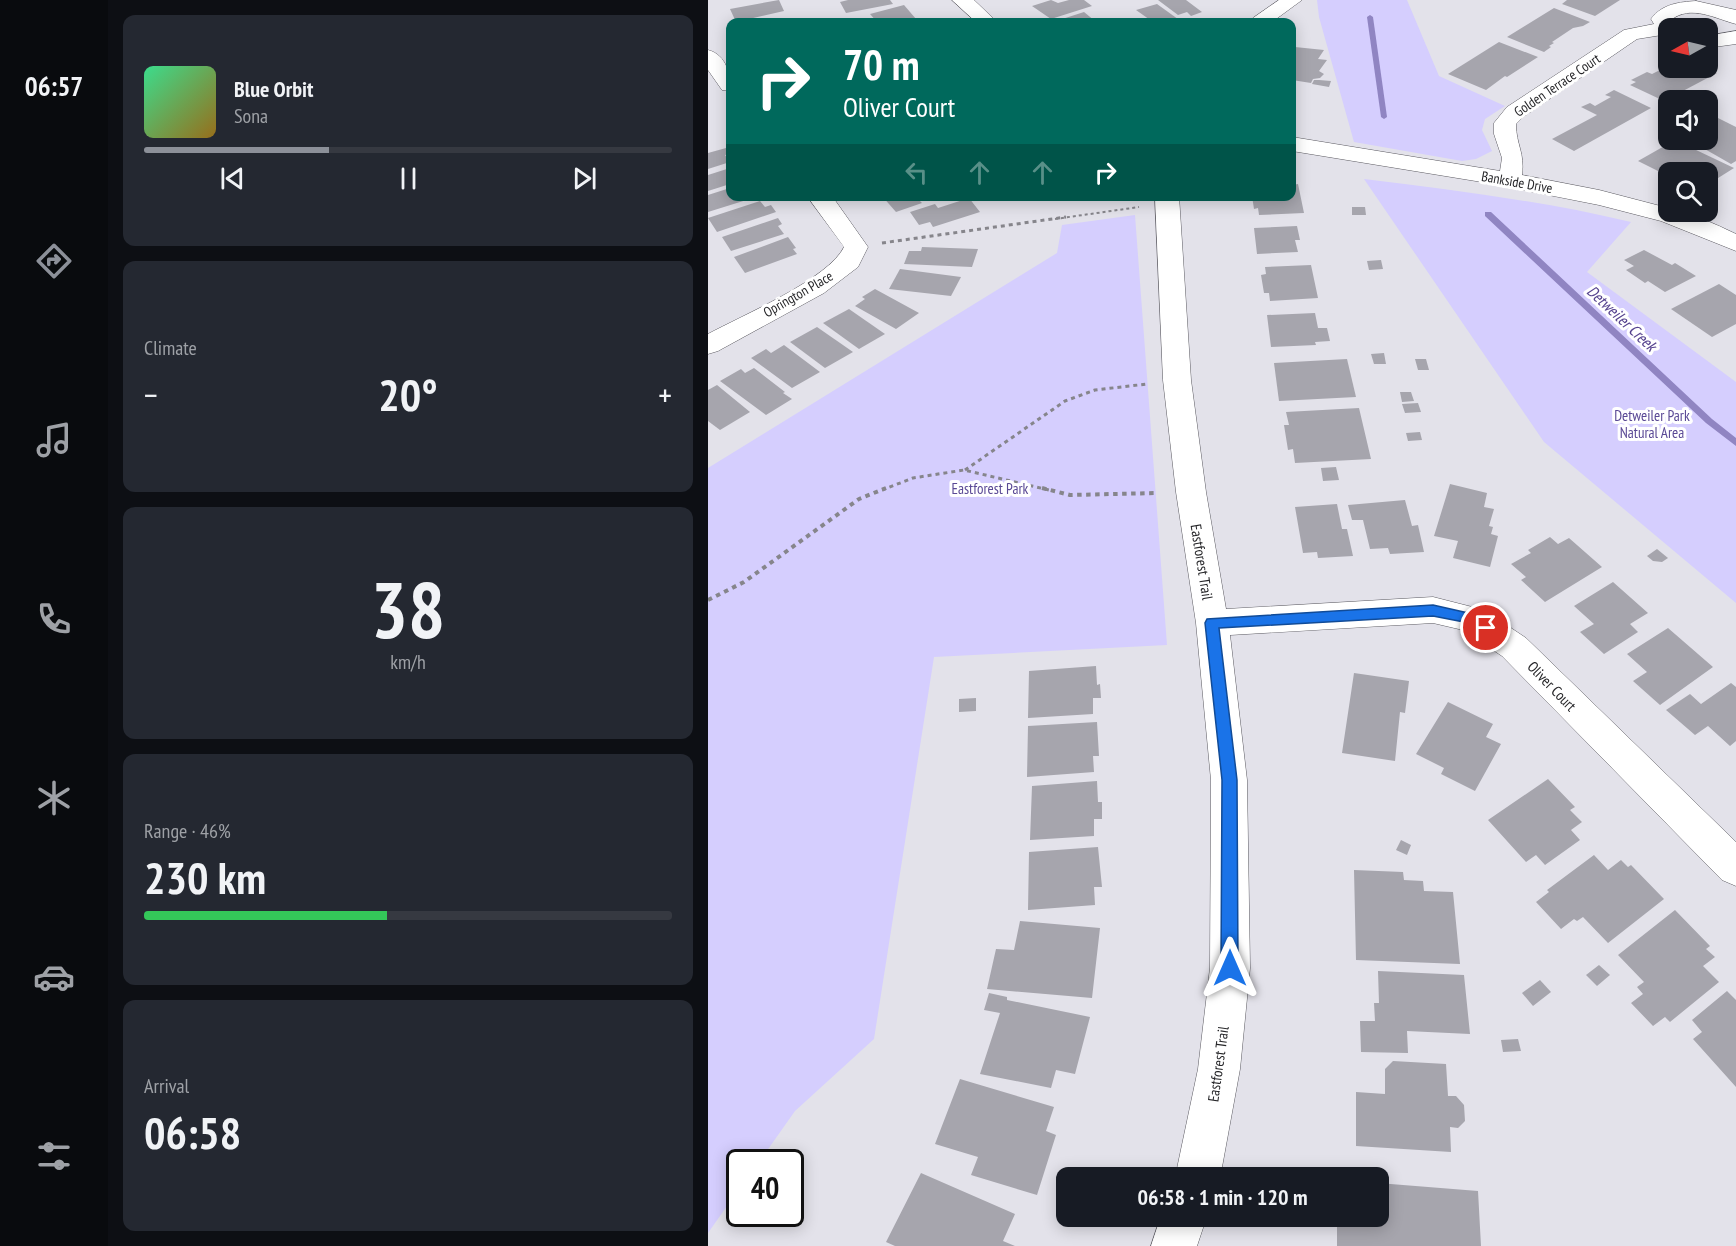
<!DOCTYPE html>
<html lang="en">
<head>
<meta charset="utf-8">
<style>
	:root { --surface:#171b24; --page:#242831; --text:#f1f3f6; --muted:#9ea1a6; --line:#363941; --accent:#8c9099 }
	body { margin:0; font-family:"PT Sans Narrow",sans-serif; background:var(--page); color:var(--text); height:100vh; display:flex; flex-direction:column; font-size:22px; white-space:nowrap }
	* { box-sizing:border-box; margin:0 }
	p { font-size:20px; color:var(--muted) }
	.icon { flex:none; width:33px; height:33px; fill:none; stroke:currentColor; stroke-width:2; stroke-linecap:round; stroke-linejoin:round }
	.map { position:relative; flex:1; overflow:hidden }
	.sheet { display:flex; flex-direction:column; gap:15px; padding:15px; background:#0d0f14; width:600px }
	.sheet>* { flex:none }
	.top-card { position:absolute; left:18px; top:18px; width:570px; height:183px; border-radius:12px; box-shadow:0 3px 15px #0003; background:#00695c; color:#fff; overflow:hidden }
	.needle { width:39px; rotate:262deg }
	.controls { position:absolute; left:950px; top:18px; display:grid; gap:12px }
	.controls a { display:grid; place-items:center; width:60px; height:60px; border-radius:12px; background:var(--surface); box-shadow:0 3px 15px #0003; font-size:30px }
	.speed { position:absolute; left:18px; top:1149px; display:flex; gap:12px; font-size:30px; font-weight:700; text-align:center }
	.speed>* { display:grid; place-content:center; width:78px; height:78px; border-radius:50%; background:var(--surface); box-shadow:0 3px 15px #0003; line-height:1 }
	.speed .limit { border:3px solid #111; border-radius:9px; background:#fff; color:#111 }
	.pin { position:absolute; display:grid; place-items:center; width:51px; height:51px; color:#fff; margin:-26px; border:3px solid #fff; border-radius:50%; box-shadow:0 2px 6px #0007 }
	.me { position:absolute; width:66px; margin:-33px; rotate:0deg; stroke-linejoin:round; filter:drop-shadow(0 0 4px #0008) }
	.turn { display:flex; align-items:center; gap:21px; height:126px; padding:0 18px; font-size:27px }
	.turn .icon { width:78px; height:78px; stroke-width:2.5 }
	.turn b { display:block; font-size:42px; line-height:51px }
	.lanes { display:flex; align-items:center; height:57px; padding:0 18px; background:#0003; justify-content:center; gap:30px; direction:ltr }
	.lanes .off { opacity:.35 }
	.big { font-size:45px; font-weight:800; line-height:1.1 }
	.sheet .tile { flex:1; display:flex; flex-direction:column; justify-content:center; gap:9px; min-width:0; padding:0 21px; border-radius:12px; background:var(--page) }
	.sheet .dial { align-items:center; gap:0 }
	.dial b { font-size:78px; line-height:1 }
	.song { display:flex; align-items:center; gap:18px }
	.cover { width:72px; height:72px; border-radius:9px; background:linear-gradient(135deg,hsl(150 70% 55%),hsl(40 70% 35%)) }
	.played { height:6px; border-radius:3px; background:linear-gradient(90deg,var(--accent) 35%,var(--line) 35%) }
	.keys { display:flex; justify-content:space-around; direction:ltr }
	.heat { display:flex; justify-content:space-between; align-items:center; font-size:33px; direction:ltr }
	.charge { height:9px; border-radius:4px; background:linear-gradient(90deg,#34c759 46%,var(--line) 0) }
	.trip { position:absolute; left:348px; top:1167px; width:333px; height:60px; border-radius:12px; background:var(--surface); box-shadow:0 3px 15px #0003; font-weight:800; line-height:60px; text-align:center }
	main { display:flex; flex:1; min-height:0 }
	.menu { display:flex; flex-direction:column; width:108px; justify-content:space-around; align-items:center; background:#090b0e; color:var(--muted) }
	.menu .icon { width:42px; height:42px }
	.menu .current { color:var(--accent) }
	.menu b { font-size:27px; color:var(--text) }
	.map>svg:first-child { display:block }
</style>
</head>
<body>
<main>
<nav class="menu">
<b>06:57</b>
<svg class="icon current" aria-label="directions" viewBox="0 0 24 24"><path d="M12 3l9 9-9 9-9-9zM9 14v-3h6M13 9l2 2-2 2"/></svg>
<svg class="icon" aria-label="music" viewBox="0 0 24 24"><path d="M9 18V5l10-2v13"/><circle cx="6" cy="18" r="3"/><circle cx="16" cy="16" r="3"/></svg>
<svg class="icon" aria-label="phone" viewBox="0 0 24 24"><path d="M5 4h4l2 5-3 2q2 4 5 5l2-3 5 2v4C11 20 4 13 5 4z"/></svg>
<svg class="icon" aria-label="climate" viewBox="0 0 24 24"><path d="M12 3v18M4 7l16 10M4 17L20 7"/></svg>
<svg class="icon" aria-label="car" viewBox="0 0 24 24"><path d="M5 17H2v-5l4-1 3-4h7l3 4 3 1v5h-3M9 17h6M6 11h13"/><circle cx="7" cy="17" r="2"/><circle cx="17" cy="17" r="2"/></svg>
<svg class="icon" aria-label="filters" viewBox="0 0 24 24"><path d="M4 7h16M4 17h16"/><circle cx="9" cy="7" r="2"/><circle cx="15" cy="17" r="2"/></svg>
</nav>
<section class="sheet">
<div class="tile">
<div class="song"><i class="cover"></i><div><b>Blue Orbit</b><p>Sona</p></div></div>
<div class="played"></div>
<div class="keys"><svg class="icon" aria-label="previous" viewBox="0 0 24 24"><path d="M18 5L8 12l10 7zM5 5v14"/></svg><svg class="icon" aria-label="pause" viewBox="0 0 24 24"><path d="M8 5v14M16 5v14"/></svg><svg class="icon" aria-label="next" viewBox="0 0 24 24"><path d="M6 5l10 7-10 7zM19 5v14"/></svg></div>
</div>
<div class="tile"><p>Climate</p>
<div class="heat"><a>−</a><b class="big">20°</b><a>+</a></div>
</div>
<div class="tile dial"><b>38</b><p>km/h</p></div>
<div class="tile"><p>Range · 46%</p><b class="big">230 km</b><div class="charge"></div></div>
<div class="tile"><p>Arrival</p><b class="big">06:58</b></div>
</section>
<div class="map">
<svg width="1028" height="1246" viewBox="0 0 1028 1246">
	<rect width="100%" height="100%" fill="#e3e2ea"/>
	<g fill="#d5cefe">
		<path d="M609 0H699L731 76 797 106 777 119 774 130 784 151 768 159 754 161 646 142 611 17Z"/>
		<path d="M656 179C746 190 835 201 923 222L879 272 1028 382V603L836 442Z"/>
		<path d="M427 215 459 645 226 657 166 1039 87 1111 51 1162H32L31 1189 0 1233V468L349 253 354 225Z"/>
	</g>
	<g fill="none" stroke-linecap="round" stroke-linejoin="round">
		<g fill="#9085c2" fill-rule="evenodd">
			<path d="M662 15 665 17 679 117 676 119 673 117 659 17Z"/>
			<path d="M777 212H783L1004 419 1028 438V446L998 423 777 216Z"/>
		</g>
	</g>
	<g fill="#a6a5ad">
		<path d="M71 0 76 11 28 22 22 9Z"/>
		<path d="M140 0H182L185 4 138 13 132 2Z"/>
		<path d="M343 0 350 3 361 0H376L384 6 343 19 324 6Z"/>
		<path d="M450 0H478L494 12 483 16 479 12 470 15Z"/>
		<path d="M859 0H912L887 16 854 4Z"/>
		<path d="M449 4 474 22H445L428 10Z"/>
		<path d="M196 5 208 19 194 22H169L162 14Z"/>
		<path d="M846 8 882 22 875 26 865 28 844 42 846 43 841 46 843 47 836 52 799 37Z"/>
		<path d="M376 12 387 21 345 22Z"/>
		<path d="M791 42 830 57 799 77 797 76 778 90 740 74Z"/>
		<path d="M587 47 616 50 610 59 619 60 611 71 616 74 612 78 605 79 603 83 584 80V52Z"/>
		<path d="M960 61V68H997L1009 73 956 101 922 85 928 82 923 80 939 72 944 74 958 67 953 64Z"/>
		<path d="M606 80H611L623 81 621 87 604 84Z"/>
		<path d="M906 90 943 108 866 151 844 139 889 115 873 107 882 103 887 106 903 97 897 95Z"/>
		<path d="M1008 117 1028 127V161L1023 164 981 140H999V122Z"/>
		<path d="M967 140 1026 168 999 185V172H960V176L930 161Z"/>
		<path d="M18 148 22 154 17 155 22 162 0 169V153Z"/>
		<path d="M22 168V184L0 191V175Z"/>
		<path d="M590 184 596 213 551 215 550 208 546 209 544 196H584V185Z"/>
		<path d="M22 188V196L48 197 0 212V195Z"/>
		<path d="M174 196H219V197L211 200 214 203 188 212Z"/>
		<path d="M261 198 272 212 225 227 222 222 211 225 202 212 227 204 230 208Z"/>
		<path d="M52 201 57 207 63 205 68 212 9 232 0 218Z"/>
		<path d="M644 207H657L658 215H644Z"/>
		<path d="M70 218 74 224 70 226 76 234 23 251 14 237Z"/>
		<path d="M589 226 592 240H587L590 252 549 254 546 228Z"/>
		<path d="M80 237 88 248 85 249 89 254 37 273 26 257Z"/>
		<path d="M214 247 270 249 264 267 196 264 201 251H213Z"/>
		<path d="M936 250 964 265 967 263 988 276 957 292 940 281 937 283 918 270 926 266 916 260Z"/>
		<path d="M673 260 675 269 661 270 659 261Z"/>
		<path d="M603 265 610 298 562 301 561 293H556L553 275 558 274 557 267Z"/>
		<path d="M192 269 253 277 243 296 181 289Z"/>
		<path d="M1011 284 1028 295V324L1004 337 963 309Z"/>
		<path d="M167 289 211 313 188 329 147 306 157 299 154 297Z"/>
		<path d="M141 309 177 334 151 349 115 323Z"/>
		<path d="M607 313 610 328H619L622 341 607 342 608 345 563 347 559 315Z"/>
		<path d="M109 327 145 352 117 368 82 342Z"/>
		<path d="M76 345 112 372 84 388 43 358 58 349 63 353Z"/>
		<path d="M676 353 678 364H666L663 354Z"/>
		<path d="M639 359 648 397 571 401 566 363Z"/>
		<path d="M707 359H718L721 370H710Z"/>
		<path d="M46 368 77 392 75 393 84 399 58 415 12 381 33 369 37 373Z"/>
		<path d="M9 385 42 412 12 430 0 421V390Z"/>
		<path d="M692 392H703L706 401 694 402Z"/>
		<path d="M710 403 713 412 697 413 694 404Z"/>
		<path d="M651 408 663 459 587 463 585 449 580 450 576 425H581L578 412Z"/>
		<path d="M712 432 714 440 700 441 698 433Z"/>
		<path d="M628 467 631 480 615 481 613 468Z"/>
		<path d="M742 484 779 493 776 507 786 509 781 526 785 527 783 534 790 536 782 567 745 558 750 541 726 536Z"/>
		<path d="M697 500 704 526 710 525 716 552 682 554 680 548 662 549 655 520H644L640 505Z"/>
		<path d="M629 504 634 529H639L645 556 610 558 609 552 595 553 587 507Z"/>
		<path d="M842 537 850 544 861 538 894 567 837 602 813 580 818 577 803 564 823 553 820 550Z"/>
		<path d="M949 549 960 558 954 562 945 561 939 556Z"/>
		<path d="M905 582 940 613 922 624 930 632 896 654 872 632 886 624 866 606Z"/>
		<path d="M960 628 1005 667 952 705 925 681 939 672 919 654Z"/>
		<path d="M388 666 389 685 392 684 393 698H385V714L320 718 321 671Z"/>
		<path d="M646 673 701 681 697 713 692 712 687 761 634 753Z"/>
		<path d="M1023 683 1028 687V741L1022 746 1000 726 987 735 958 710 982 694 993 704Z"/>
		<path d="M268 698V711L251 712V699Z"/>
		<path d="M740 702 785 724 778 737 793 744 767 791 733 774 736 768 708 754Z"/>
		<path d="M389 722 391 756H385L386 772 319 777 320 726Z"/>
		<path d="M840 779 867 807 862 810 874 822 863 830 872 840 837 865 828 855 818 862 780 820Z"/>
		<path d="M389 781 390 802H394V819H386V836L322 840 324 786Z"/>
		<path d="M693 840 703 845 699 855 688 850Z"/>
		<path d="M390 847 394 887H386L387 905 320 910 321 852Z"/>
		<path d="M886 855 900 870 913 860 920 867 923 865 956 899 900 943 875 917 869 921 866 919 853 929 828 902 841 892 839 890Z"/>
		<path d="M646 870 695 872 696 880 715 881 716 891 745 892 752 964 648 960Z"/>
		<path d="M967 910 1002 946 998 949 1007 957 995 966 1011 982 962 1022 957 1017 945 1026 923 1003 935 994 929 987 936 982 910 955Z"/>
		<path d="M312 921 392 928 384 998 279 989 288 949 306 950Z"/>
		<path d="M891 965 902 975 889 986 878 975Z"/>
		<path d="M670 971 756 975 762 1034 699 1031 700 1053 653 1052 652 1021H667L666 1003H671Z"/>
		<path d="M832 980 843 992 825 1006 814 993Z"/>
		<path d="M1019 991 1028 1000V1087L985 1039 994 1032 984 1020Z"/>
		<path d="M281 993 299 997V1000L382 1017 367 1074 348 1070 343 1088 272 1074 292 1013 276 1010Z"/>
		<path d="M810 1039 813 1051 795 1052 793 1040Z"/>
		<path d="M685 1061 738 1064 740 1096H748L756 1105 757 1121 750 1128 742 1127 743 1152 648 1146V1092L677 1094V1069Z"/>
		<path d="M252 1079 346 1107 338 1131 348 1135 329 1195 263 1175 270 1157 227 1144Z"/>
		<path d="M213 1173 307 1214 295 1241 307 1246H187L178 1242Z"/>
		<path d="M670 1183 770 1191 773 1246H629V1216H670Z"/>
	</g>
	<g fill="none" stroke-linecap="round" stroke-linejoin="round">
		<g stroke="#5b5a61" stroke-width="1">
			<g id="minor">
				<path d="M244 0H266L289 22H268Z"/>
				<path d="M571 0H594L564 22H542L545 18Z"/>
				<path d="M988 1 1028 10V24C1008 19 983 4 963 20L969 28H960V36L954 35 929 39 815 117 808 124C808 145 817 152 814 175L891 190 960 208V212C983 212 1007 224 1028 234V251L953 221 891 205 780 183 584 151V137L792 171 794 158 786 134V123L799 107 916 30 946 24 943 19C954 4 971 2 988 1Z"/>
				<path d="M1028 31V44L999 48V36Z"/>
				<path d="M0 50C19 55 22 74 22 91L14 90 0 70Z"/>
				<path d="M99 196H124L160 247 150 267 116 293 10 351 0 354V334C33 316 121 279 136 247Z"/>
				<path d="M447 196H471L483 380 498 492 518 609 725 597 776 610 818 638 1028 842V886L1014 880 794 656 755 630 725 623 522 635 539 780 542 968 532 1069 512 1178H467L490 1069 502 968 503 780 488 623 468 492 455 380Z"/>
				<path d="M453 1216H499L489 1246H443Z"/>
			</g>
		</g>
		<path stroke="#86858b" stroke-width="2" stroke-dasharray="3 3" stroke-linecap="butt" d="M347 219 431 207"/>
		<g stroke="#86858b" stroke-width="3" stroke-dasharray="4 4" stroke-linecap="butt">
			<path d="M174 243 358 217"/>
			<path d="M257 470 357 401 387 390 439 384"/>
			<path d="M174 490 205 478 256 470 341 490"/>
		</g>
		<g stroke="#86858b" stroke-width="4" stroke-dasharray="4.5 4.5" stroke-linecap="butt">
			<path d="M334 488 362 495 450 493"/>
			<path d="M0 600 36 582 151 499 178 488"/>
		</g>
		<use href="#minor" fill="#fff" fill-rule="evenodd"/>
	</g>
	<path fill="#1a73e8" stroke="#114b97" stroke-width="1.5" d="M725 605 769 615 785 628 778 634 761 623 725 616 511 628 529 780 530 968 527 974 522 977 516 974 513 968 514 780 497 623 499 619Z"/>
	<g text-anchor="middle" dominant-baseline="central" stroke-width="6" stroke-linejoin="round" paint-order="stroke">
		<g font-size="14" fill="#262629" stroke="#fff">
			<text transform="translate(849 85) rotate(-34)">Golden Terrace Court</text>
			<text transform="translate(809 182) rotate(10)">Bankside Drive</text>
			<text transform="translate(90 294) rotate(-30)">Oprington Place</text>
		</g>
		<g font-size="15" fill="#5a4995" stroke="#fff">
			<text x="944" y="415">Detweiler Park<tspan x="944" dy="17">Natural Area</tspan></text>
			<text x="282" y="488">Eastforest Park</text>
		</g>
		<g font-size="15" fill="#262629" stroke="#fff">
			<text transform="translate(494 562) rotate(81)">Eastforest Trail</text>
			<text transform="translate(844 686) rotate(46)">Oliver Court</text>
			<text transform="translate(510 1064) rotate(-82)">Eastforest Trail</text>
		</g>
		<g font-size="16" font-style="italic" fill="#55428e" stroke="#fff">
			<text transform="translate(914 318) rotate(43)">Detweiler Creek</text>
		</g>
	</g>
</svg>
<div class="controls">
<a><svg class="needle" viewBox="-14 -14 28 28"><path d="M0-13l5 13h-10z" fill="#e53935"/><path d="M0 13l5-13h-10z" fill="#9ea1a6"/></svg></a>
<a><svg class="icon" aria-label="sound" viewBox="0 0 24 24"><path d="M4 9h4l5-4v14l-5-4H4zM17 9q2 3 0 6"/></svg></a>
<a><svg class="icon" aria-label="search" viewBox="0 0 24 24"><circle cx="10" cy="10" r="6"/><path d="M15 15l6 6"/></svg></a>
</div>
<div class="speed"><div class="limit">40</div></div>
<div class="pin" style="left:778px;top:628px;background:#d93025"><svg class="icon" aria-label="arrive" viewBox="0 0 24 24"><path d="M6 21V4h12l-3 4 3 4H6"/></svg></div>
<svg class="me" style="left:522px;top:968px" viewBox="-20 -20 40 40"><path d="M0-17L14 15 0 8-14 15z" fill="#1a73e8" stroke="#fff" stroke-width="4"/></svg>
<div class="trip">06:58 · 1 min · 120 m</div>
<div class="top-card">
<div class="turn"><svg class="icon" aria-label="right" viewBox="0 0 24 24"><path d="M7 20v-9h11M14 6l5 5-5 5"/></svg><div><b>70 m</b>Oliver Court</div></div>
<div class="lanes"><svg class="icon off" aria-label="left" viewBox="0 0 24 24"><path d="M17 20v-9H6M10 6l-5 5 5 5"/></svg><svg class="icon off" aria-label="ahead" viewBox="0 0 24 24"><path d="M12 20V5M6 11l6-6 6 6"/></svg><svg class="icon off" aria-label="ahead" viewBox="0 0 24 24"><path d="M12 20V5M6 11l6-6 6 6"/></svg><svg class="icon" aria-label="right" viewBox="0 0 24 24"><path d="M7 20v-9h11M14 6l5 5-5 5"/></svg></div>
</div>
</div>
</main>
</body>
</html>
